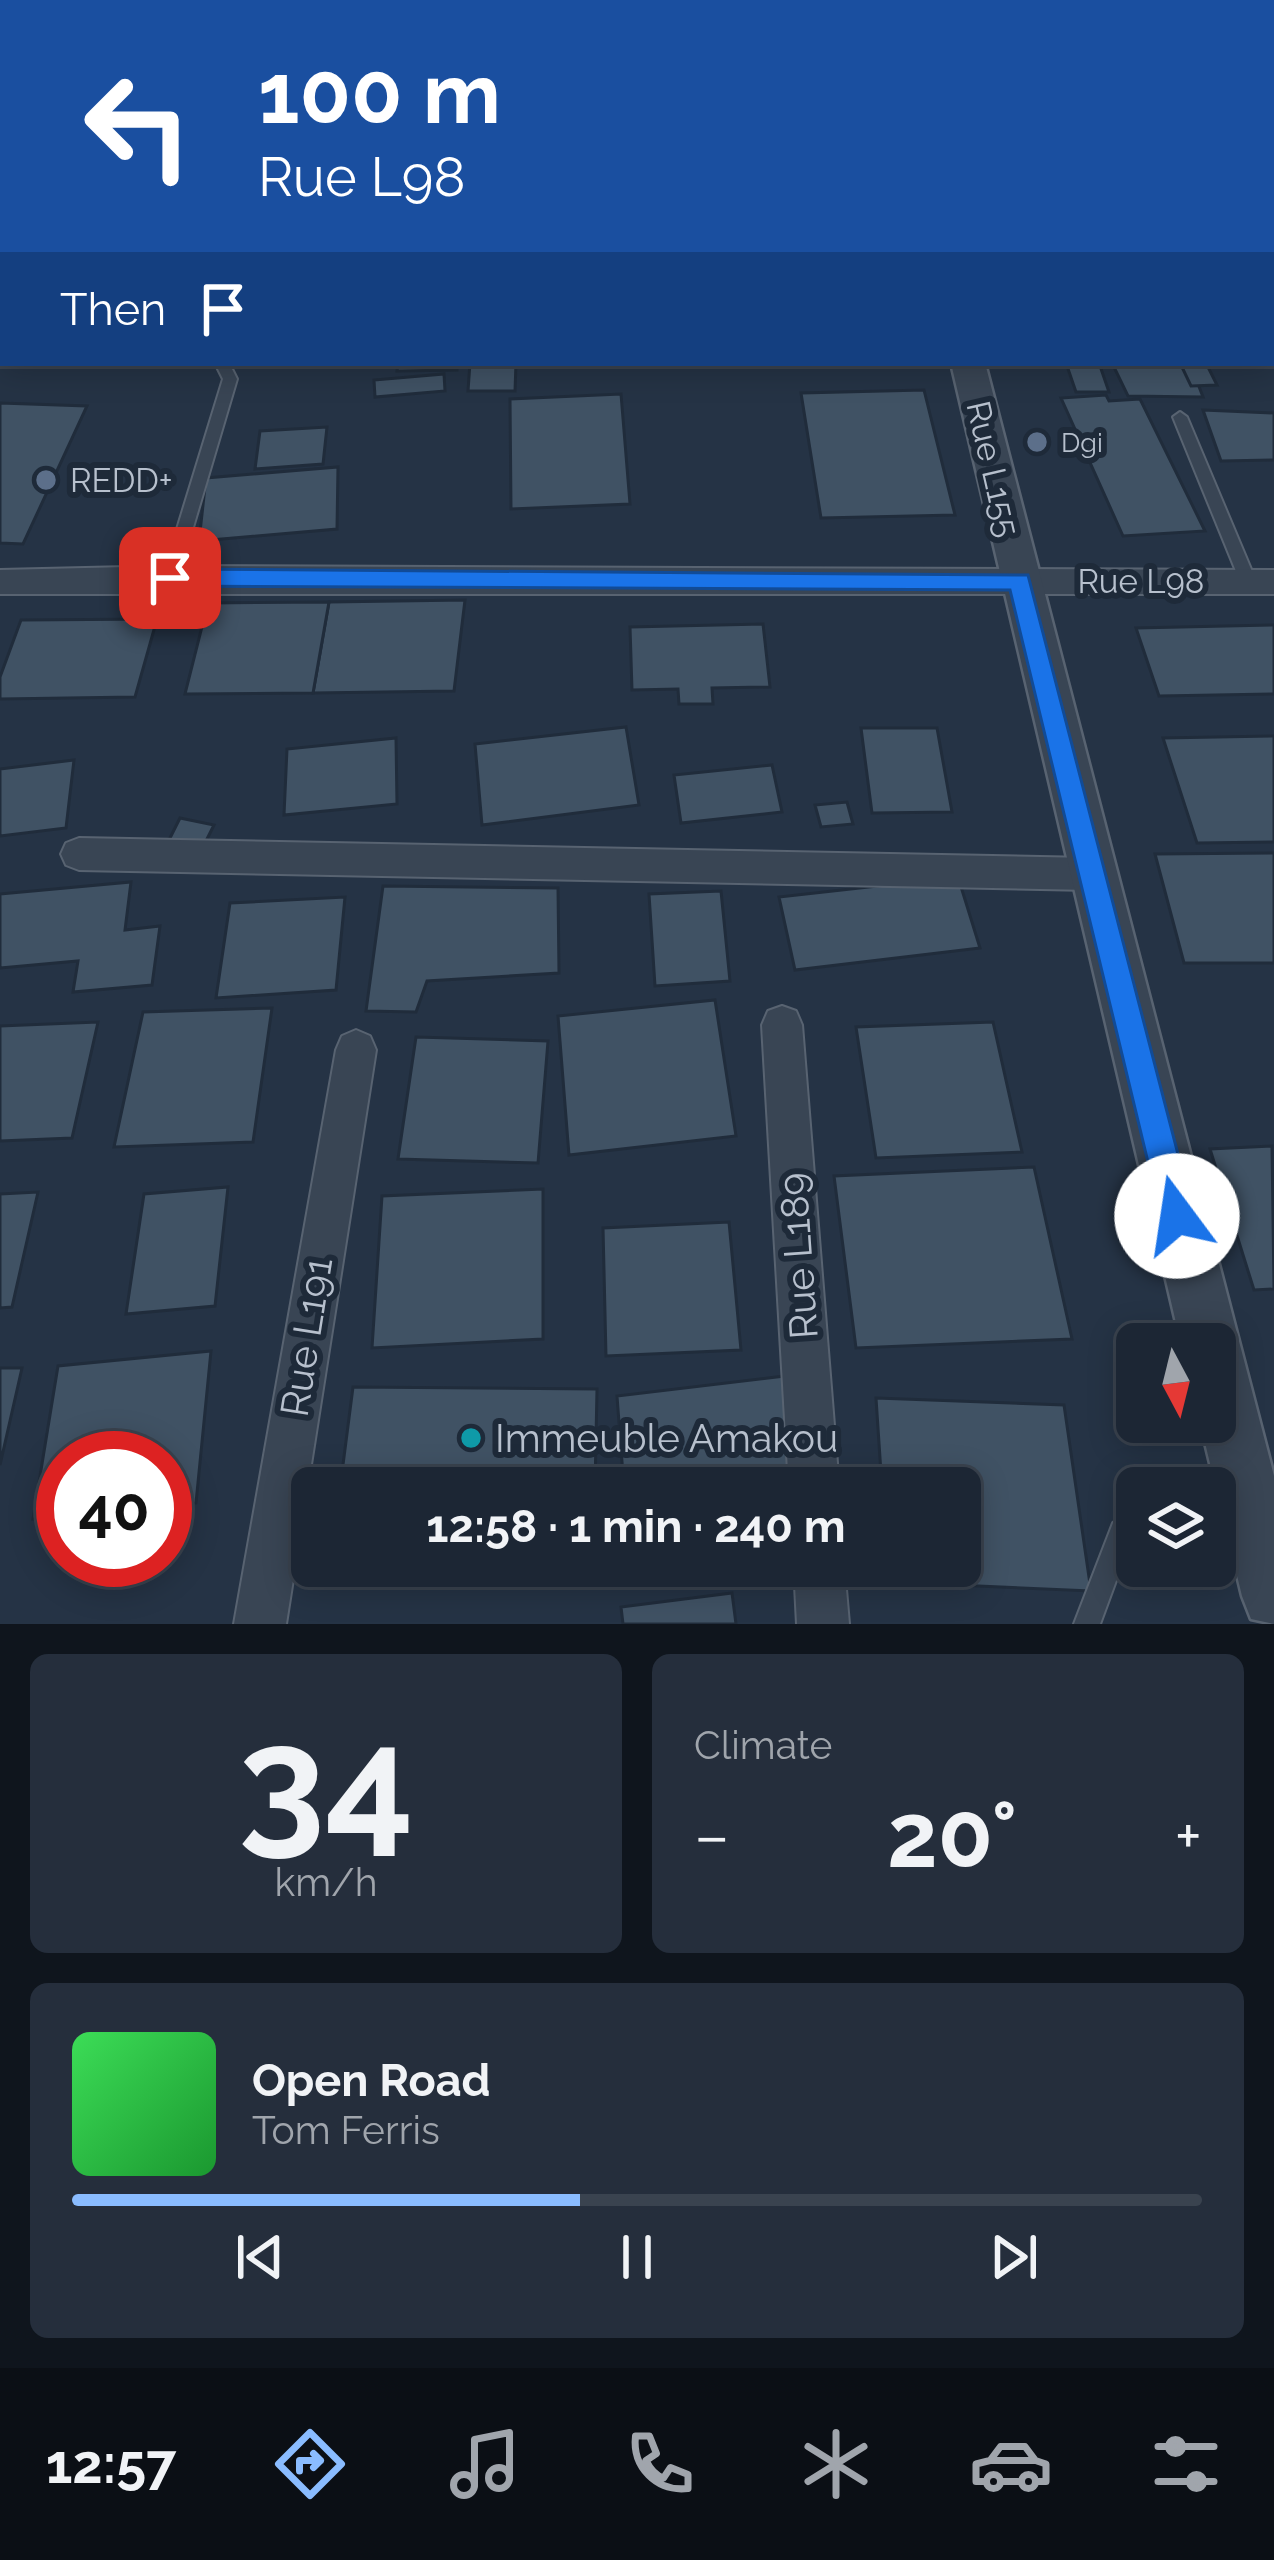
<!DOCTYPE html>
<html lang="en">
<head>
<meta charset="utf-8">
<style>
	:root { --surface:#1c2634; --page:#252e3c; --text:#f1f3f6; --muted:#a0a5ac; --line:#3a434f; --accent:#8abcff }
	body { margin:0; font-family:Raleway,sans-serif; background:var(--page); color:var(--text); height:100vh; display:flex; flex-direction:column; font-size:45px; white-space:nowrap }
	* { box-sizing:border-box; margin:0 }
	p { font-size:39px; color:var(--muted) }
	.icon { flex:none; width:66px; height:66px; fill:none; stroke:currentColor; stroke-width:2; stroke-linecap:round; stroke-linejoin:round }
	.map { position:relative; height:1624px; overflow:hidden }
	.panel { display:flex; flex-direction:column; gap:30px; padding:30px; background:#0f151d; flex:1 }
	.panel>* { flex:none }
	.banner { position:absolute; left:0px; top:0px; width:1275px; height:366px; box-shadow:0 6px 30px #0003,0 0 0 3px var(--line); background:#1a4fa0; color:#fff; overflow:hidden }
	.needle { width:78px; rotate:173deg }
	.buttons { position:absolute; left:1116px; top:1323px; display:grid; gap:24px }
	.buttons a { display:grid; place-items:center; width:120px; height:120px; border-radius:18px; background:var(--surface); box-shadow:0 6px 30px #0003,0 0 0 3px var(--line); font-size:60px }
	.speed { position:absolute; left:36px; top:1431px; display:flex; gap:24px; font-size:60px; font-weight:700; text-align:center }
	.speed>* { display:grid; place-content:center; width:156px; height:156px; border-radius:50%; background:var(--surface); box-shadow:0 6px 30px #0003,0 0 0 3px var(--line); line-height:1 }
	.speed .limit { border:18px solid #d22; background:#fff; color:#111 }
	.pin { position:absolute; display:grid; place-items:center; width:102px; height:102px; color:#fff; margin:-51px; border-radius:24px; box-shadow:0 6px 18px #0006 }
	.me { position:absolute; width:132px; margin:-66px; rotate:346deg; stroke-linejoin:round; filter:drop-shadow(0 0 9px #0008) }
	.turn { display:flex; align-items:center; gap:42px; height:252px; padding:0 60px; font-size:54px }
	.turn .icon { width:156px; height:156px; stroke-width:2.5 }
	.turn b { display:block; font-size:84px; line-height:102px }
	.then { display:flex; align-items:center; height:114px; padding:0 60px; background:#0003; gap:24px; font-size:45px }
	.big { font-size:90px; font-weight:700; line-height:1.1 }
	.panel .widget { flex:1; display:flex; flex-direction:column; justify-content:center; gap:18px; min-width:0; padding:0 42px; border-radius:18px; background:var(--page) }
	.panel .dial { align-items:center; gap:0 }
	.dial b { font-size:156px; line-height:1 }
	.song { display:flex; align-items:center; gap:36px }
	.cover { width:144px; height:144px; border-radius:18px; background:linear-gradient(135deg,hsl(130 70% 55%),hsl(130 70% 35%)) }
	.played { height:12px; border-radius:6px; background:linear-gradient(90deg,var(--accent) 45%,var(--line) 45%) }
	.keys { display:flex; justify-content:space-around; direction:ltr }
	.heat { display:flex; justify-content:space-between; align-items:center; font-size:66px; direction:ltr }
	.panel .tiles { flex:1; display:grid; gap:30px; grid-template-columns:1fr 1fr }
	.widget:last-child { grid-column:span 2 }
	.trip { position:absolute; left:291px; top:1467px; width:690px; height:120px; border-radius:18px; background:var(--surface); box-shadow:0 6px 30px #0003,0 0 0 3px var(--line); font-weight:700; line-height:120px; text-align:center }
	.dock { display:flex; height:192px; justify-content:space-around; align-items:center; background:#0b0f15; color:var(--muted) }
	.dock .icon { width:84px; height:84px }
	.dock .on { color:var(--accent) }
	.dock b { font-size:54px; color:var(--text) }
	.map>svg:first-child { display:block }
</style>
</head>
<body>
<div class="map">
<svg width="1274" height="1624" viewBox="0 0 1274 1624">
	<rect width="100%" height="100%" fill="#253345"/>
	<g fill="#405264" stroke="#202c3b" stroke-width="3">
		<path d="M0 0H108L3 3 0 16Z"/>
		<path d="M398 363H457V370L397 371Z"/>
		<path d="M470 363H516L515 391H468Z"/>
		<path d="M1066 363H1099L1109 392H1076Z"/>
		<path d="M1112 363H1190L1203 397 1128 396Z"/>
		<path d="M1180 363H1206L1217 385 1191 386Z"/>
		<path d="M444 374 445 391 375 397 374 380Z"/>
		<path d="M924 390 955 515 821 518 801 393Z"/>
		<path d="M621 394 630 504 511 509 510 399Z"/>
		<path d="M1106 395 1109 401 1140 399 1205 531 1123 536 1061 398Z"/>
		<path d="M0 403 87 406 23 544 0 543Z"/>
		<path d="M1203 410 1274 413V460L1221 461Z"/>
		<path d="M327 427 323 464 255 469 260 431Z"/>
		<path d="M338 467 337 529 199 541 206 478Z"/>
		<path d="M465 600 454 691 313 693 329 602Z"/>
		<path d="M329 602 313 693 185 694 208 603Z"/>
		<path d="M157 619 135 697 0 699V677L21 620Z"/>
		<path d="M763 624 770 687 712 688 713 704H679L678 689 632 690 630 627Z"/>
		<path d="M1274 625V694L1159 696 1136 628Z"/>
		<path d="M626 727 639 805 482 825 475 744Z"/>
		<path d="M861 728H937L952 812 872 813Z"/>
		<path d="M1274 736V842L1197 843 1163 738Z"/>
		<path d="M396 738 397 804 284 815 287 749Z"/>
		<path d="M74 760 66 828 0 836V769Z"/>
		<path d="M772 765 782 812 681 823 674 775Z"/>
		<path d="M847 802 853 824 821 827 815 805Z"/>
		<path d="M180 818 214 825 203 847 169 840Z"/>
		<path d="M1274 853V963H1184L1155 854Z"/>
		<path d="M958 877 980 948 795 970 779 897Z"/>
		<path d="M131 882 125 930 160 926 152 985 73 992 78 961 0 968V894Z"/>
		<path d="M383 886 558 888 559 973 427 981 416 1012 366 1011Z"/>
		<path d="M721 891 730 981 655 986 649 894Z"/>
		<path d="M345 897 336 990 216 998 230 903Z"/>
		<path d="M715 1000 736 1136 569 1155 558 1016Z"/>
		<path d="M272 1008 253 1142 114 1147 143 1012Z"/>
		<path d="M98 1022 72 1138 0 1141V1026Z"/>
		<path d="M993 1022 1022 1152 876 1158 856 1027Z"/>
		<path d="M416 1037 548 1041 538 1163 398 1159Z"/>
		<path d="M1272 1146 1274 1289 1254 1290 1210 1149Z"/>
		<path d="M1034 1167 1072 1339 856 1348 834 1176Z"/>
		<path d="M228 1187 215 1306 126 1314 144 1194Z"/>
		<path d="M543 1189V1339L372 1348 382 1196Z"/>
		<path d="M38 1192 12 1307 0 1308V1194Z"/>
		<path d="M729 1222 741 1350 606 1356 603 1228Z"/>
		<path d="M211 1351 196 1503 165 1506V1458H63V1516L33 1519 58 1366Z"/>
		<path d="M0 1368H22L0 1465Z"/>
		<path d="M785 1376 802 1488H624L617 1396Z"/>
		<path d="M353 1387 597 1389 595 1488H340Z"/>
		<path d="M876 1398 1064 1405 1091 1591 888 1582 887 1566H960V1488H882Z"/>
		<path d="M331 1566H593V1574L330 1570Z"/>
		<path d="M732 1593 736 1624H623L621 1607Z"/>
	</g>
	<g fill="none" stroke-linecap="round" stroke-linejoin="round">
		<g stroke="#586371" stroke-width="4">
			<g id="service">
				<path d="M215 363H229L237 379 178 578 170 584 162 578 223 379Z"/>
				<path d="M1180 412 1187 417 1256 581 1254 585H1242L1240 581 1173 417Z"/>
				<path d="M1240 1469 1249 1472 1252 1481 1249 1490 1215 1497V1488H1184L1187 1479Z"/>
				<path d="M1137 1507V1536L1131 1540 1100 1624H1074L1113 1523Z"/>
			</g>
		</g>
		<g stroke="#586371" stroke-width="4">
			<g id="minor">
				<path d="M109 0H129L107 3Z"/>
				<path d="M467 0H487L466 3Z"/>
				<rect x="1272" y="4" width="2" height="15"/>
				<rect x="1272" y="269" width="2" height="16"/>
				<path d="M170 566 1274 570V594H0V570Z"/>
				<path d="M79 838 1090 858 1103 862 1109 874 1103 886 1090 890 79 870 66 865 61 854 66 843Z"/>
				<path d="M782 1006 796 1011 802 1025 839 1488H789L762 1025 768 1011Z"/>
				<path d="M356 1030 370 1036 376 1050 286 1624H234L336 1050 342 1036Z"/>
				<path d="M794 1566H844L849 1624H797Z"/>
			</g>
		</g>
		<g stroke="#586371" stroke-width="5">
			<g id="tertiary">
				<path d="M867 0H891L892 3H868Z"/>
				<path d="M951 363H985L1274 1476V1624L1251 1619 1242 1596 1200 1422H1215V1344H1181Z"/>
			</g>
		</g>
		<g stroke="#586371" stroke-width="5">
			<g id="secondary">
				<path d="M3 51V69L0 70V52Z"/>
				<rect x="1272" y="51" width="2" height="18"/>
			</g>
		</g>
		<use href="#service" fill="#394554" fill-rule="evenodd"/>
		<use href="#minor" fill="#394554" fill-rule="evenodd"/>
		<use href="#tertiary" fill="#394554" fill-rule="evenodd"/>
		<use href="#secondary" fill="#475467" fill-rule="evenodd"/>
	</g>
	<path fill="#1a73e8" stroke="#114b97" stroke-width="3" d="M170 569 1028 575 1194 1216 1189 1228 1177 1233 1165 1228 1161 1216 1010 590 170 586 159 578Z"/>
	<g fill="#5c6f8a" stroke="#1e2a39" stroke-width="4.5">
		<circle cx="1037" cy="442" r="12"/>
		<circle cx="46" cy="480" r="12"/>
	</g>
	<circle fill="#0f9aa8" stroke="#1e2a39" stroke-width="4.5" cx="471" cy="1438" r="12"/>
	<g text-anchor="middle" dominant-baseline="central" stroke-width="12" stroke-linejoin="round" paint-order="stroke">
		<g font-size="27" fill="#b7c0cd" stroke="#1e2a39" text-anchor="start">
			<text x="1061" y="442">Dgi</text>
		</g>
		<g font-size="33" fill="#b7c0cd" stroke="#1e2a39">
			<text transform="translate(993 469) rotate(77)">Rue L155</text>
			<text x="1141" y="581">Rue L98</text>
		</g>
		<g font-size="33" fill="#b7c0cd" stroke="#1e2a39" text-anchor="start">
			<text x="70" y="480">REDD+</text>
		</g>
		<g font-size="39" fill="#b7c0cd" stroke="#1e2a39">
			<text transform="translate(798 1256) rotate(-94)">Rue L189</text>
			<text transform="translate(306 1337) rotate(-81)">Rue L191</text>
		</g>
		<g font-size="39" fill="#b7c0cd" stroke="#1e2a39" text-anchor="start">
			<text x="495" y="1438">Immeuble Amakou</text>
		</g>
	</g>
</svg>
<div class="buttons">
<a><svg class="needle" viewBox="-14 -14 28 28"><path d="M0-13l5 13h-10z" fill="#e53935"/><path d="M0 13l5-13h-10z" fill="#a0a5ac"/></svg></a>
<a><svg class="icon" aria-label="layers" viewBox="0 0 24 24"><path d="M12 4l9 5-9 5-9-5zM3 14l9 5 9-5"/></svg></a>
</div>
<div class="speed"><div class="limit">40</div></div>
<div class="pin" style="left:170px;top:578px;background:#d93025"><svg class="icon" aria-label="arrive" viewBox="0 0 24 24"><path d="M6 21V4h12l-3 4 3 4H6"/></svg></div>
<svg class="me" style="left:1177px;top:1216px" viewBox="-20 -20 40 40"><circle r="19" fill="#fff"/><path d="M0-13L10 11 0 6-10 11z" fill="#1a73e8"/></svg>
<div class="trip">12:58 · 1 min · 240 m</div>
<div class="banner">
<div class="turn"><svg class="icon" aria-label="left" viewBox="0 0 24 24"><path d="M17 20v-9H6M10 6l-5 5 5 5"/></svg><div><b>100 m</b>Rue L98</div></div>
<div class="then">Then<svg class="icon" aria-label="arrive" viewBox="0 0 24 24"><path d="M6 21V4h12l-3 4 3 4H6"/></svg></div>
</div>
</div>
<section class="panel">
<div class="tiles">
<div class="widget dial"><b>34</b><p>km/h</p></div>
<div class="widget"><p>Climate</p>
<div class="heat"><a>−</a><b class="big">20°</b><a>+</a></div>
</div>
<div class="widget">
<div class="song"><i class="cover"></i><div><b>Open Road</b><p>Tom Ferris</p></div></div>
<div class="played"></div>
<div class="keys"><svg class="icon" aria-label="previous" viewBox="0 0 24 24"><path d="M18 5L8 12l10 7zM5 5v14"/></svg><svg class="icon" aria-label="pause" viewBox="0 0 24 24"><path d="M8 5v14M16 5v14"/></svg><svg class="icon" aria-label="next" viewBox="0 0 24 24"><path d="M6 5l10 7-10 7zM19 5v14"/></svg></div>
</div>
</div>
</section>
<nav class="dock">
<b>12:57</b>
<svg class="icon on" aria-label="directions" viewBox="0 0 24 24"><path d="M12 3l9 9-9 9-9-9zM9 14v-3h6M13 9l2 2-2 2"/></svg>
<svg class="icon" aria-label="music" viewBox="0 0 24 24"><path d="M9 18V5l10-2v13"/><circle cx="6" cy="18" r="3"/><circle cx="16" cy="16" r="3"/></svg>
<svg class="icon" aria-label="phone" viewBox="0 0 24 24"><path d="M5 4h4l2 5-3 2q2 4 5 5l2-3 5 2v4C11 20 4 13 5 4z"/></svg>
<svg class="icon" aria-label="climate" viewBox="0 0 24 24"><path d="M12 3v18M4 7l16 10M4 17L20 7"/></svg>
<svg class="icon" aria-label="car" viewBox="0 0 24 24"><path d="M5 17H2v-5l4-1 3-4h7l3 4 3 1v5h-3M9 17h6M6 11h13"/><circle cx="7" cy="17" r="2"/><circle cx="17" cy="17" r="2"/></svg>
<svg class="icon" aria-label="filters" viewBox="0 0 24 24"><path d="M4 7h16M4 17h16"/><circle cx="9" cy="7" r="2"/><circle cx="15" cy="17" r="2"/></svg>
</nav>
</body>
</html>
